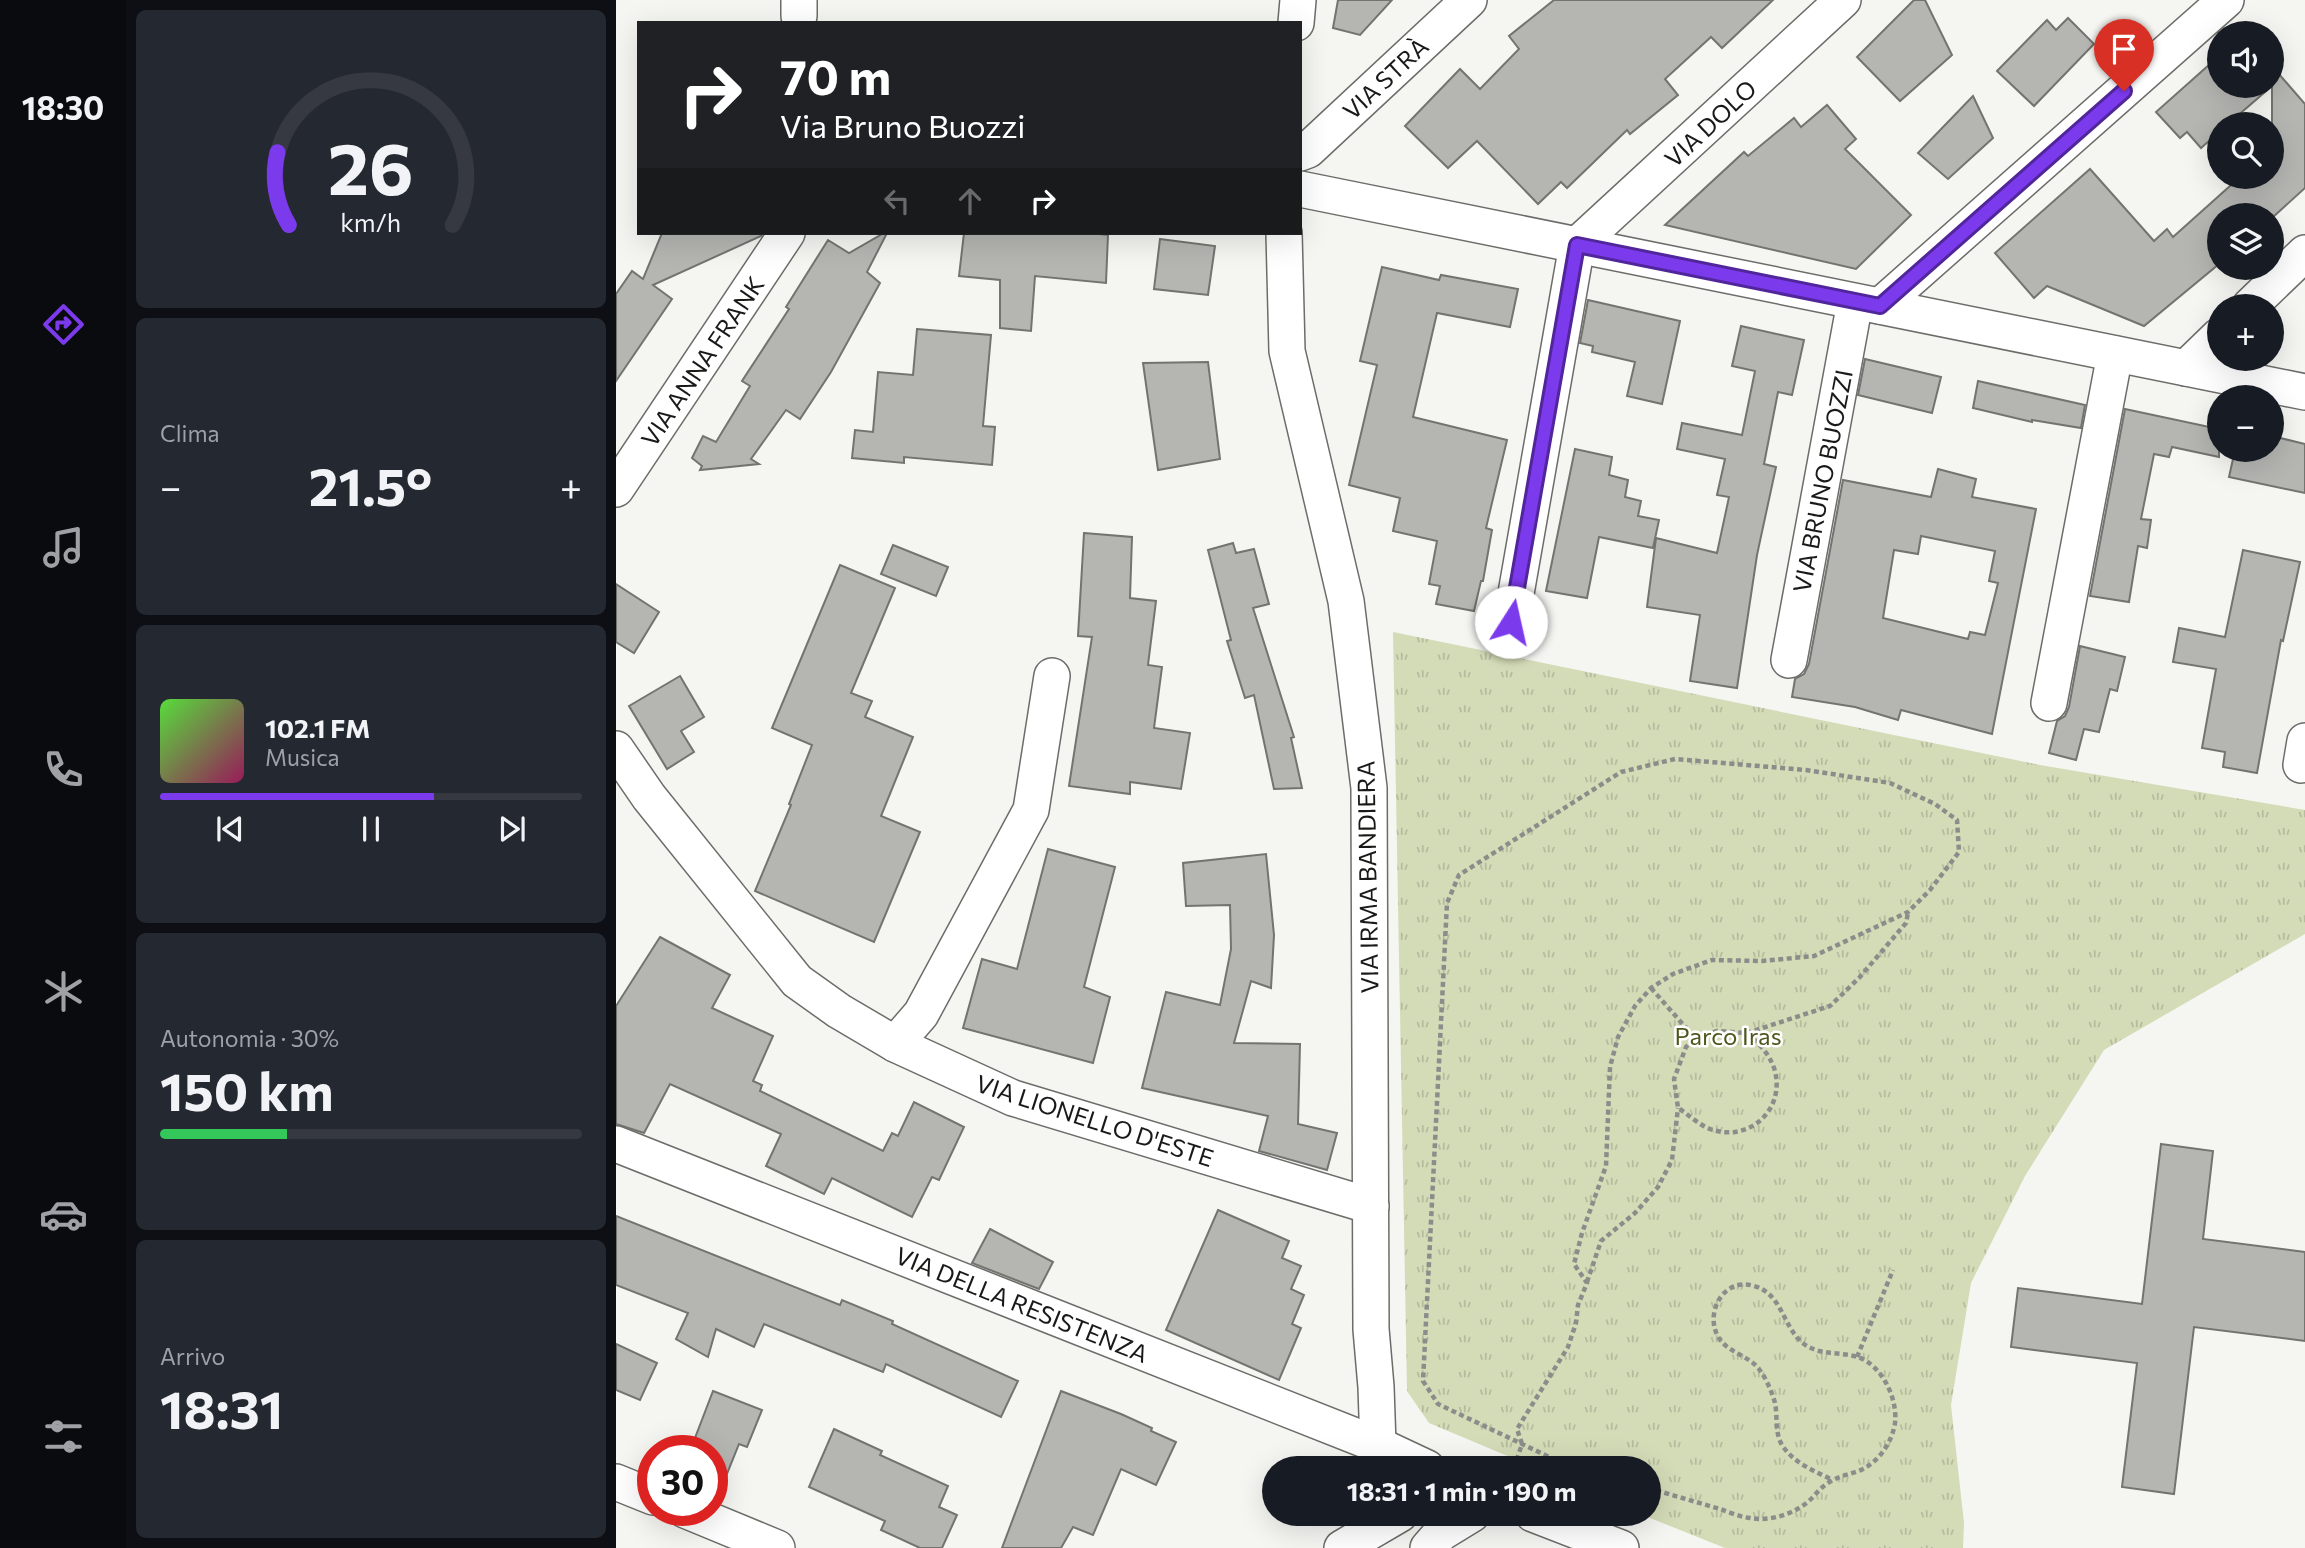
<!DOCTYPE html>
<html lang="it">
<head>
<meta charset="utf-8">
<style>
	:root { --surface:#171b24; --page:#242831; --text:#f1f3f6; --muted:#9ea1a6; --line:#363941; --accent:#7c3aed }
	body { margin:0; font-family:Commissioner,sans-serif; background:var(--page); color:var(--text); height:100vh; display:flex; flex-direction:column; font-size:26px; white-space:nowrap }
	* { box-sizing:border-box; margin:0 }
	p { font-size:23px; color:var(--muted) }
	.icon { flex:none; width:38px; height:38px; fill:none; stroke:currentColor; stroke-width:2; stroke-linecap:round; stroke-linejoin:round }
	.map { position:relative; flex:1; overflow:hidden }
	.panel { display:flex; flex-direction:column; gap:10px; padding:10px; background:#0d0f14; width:490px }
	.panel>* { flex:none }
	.guide { position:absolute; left:21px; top:21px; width:665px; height:214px; border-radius:0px; box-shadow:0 7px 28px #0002; background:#202124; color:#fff; overflow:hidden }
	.buttons { position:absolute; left:1591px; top:21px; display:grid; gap:14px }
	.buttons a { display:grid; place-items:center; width:77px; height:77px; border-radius:50%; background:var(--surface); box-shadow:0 7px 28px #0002; font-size:35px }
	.speed { position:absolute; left:21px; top:1435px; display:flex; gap:14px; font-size:35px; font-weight:700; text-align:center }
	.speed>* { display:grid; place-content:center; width:91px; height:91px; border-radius:50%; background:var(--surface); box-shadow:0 7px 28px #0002; line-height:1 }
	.speed .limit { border:10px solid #d22; background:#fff; color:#111 }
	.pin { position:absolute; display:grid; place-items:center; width:60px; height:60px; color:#fff; margin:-72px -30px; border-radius:50% 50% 50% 0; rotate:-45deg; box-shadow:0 0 7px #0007 }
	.pin .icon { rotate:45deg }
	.me { position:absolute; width:77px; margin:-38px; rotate:10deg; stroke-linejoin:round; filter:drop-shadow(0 0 5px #0008) }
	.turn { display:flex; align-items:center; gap:24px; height:147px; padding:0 28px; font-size:32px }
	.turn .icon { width:91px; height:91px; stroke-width:2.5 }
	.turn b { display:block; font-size:49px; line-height:60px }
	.lanes { display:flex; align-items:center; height:66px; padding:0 28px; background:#0003; justify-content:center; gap:35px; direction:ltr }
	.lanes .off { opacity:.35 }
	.big { font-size:52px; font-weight:700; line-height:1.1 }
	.panel .card { flex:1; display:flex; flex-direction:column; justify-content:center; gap:10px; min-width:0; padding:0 24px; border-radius:10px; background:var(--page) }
	.panel .dial { align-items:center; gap:0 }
	.dial svg { height:182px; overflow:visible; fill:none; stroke:var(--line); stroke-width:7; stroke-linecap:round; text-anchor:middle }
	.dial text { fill:var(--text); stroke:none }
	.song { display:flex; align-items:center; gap:21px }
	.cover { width:84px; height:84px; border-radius:10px; background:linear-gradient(135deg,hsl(110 70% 55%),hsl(330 70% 35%)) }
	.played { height:7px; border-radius:4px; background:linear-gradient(90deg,var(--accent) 65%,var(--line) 65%) }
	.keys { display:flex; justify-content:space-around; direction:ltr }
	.heat { display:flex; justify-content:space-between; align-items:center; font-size:38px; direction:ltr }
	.charge { height:10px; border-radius:5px; background:linear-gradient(90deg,#34c759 30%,var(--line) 0) }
	.trip { position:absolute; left:646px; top:1456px; width:399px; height:70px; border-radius:35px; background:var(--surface); box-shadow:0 7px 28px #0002; font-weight:700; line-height:70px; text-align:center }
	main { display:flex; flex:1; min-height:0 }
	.menu { display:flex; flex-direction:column; width:126px; justify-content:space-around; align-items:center; background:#090b0e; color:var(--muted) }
	.menu .icon { width:49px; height:49px }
	.menu .current { color:var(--accent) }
	.menu b { font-size:32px; color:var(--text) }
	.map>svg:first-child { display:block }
</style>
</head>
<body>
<main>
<nav class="menu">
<b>18:30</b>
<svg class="icon current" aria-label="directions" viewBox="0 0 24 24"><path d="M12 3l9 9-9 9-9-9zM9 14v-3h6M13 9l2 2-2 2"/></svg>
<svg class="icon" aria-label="music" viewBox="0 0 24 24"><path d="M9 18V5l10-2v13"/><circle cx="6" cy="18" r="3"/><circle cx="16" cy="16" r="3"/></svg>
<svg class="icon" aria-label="phone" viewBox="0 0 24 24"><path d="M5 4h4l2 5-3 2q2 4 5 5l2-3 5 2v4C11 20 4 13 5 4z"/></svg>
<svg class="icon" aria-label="climate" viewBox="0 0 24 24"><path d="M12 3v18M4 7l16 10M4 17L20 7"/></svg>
<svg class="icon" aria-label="car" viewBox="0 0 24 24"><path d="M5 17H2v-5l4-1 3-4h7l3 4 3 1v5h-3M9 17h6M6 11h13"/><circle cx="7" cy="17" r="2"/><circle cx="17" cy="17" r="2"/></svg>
<svg class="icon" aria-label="filters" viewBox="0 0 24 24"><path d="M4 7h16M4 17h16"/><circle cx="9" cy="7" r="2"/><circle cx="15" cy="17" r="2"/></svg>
</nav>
<section class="panel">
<div class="card dial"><svg viewBox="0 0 100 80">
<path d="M14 69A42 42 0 1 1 86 69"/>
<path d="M14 69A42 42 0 0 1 9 37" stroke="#7c3aed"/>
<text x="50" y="56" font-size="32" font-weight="700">26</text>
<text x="50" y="72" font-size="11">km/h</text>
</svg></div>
<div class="card"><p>Clima</p>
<div class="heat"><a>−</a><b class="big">21.5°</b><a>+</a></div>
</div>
<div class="card">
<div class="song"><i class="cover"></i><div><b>102.1 FM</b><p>Musica</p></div></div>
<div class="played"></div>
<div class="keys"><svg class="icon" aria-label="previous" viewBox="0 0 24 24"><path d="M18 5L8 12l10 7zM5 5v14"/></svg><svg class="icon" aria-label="pause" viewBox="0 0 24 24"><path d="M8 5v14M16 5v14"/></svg><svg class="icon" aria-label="next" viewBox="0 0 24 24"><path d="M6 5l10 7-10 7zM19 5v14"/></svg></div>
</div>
<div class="card"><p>Autonomia · 30%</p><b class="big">150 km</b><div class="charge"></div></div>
<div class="card"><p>Arrivo</p><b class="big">18:31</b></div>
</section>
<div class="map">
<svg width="1689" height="1548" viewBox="0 0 1689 1548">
	<defs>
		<pattern id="grass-tufts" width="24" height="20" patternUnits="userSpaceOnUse" patternTransform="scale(1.75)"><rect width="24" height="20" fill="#d4dbb7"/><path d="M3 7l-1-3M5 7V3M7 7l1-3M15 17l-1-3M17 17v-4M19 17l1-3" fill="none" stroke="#b5bb9d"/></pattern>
	</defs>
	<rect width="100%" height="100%" fill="#f5f6f2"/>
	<path fill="url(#grass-tufts)" d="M777 632 1424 765 1689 810V934L1488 1050 1409 1176 1355 1283 1335 1405 1348 1523 1347 1548H1109L1024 1514H1032V1468H920L813 1423 791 1391Z"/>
	<g fill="#b5b5b2" stroke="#737470" stroke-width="2" fill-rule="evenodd">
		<path d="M722 0H776L744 35 717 28Z"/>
		<path d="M938 0H1157L1106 48 1095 37 1049 79 1062 95 1014 134 1011 130 951 188 945 182 922 204 861 141 832 168 789 126 844 69 864 89 903 49 893 36Z"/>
		<path d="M1298 0H1309L1336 55 1284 101 1241 57Z"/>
		<path d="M1452 18 1478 44 1418 106 1381 71 1431 20 1440 30Z"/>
		<path d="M1603 56V86H1656V66L1689 104V188L1656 218V215H1603V264L1528 326 1431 286 1418 298 1379 253 1474 169 1538 241 1551 229 1557 237 1624 177H1656V86L1612 124H1603V132L1585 148 1571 132 1564 138 1540 112Z"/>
		<path d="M1357 96 1377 138 1332 179 1302 153Z"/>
		<path d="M1211 105 1240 139 1229 149 1295 215 1240 269 1049 225 1128 152 1132 156 1178 118 1185 127Z"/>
		<path d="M46 233H147L145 236 37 285 56 299 0 381V294L16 271 27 279Z"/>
		<path d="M268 233H271L251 272 264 283 215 372 184 419 170 410 135 459 143 464 84 470 86 466 76 458 87 436 100 442 134 386 126 381 173 309 170 307 212 240 233 253Z"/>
		<path d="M348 233H475L492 235 490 283 419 276 415 331 384 328V280L343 276Z"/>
		<path d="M544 239 599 246 592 295 538 289Z"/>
		<path d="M766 267 823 280 825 275 902 289 894 327 821 313 797 417 891 440 870 528 876 530 867 581H865L858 611 820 604 824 586 813 584 821 541 777 531 784 498 733 485 761 365 744 361Z"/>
		<path d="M972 300 1064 321 1046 404 1011 396 1019 362 976 352 977 346 964 343Z"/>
		<path d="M1125 326 1188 340 1176 395 1162 392 1148 464 1160 467 1141 555 1121 688 1074 681 1084 615 1031 607 1040 538 1101 553 1113 497 1101 495 1109 459 1061 449 1066 423 1126 435 1139 371 1116 366Z"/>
		<path d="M301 329 375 335 367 426 379 427 376 465 288 457V463L236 458 239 430 257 432 262 372 297 375Z"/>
		<path d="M1249 359 1325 377 1316 413 1242 395Z"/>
		<path d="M592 362 604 459 542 470 527 363Z"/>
		<path d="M1362 381 1469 405 1465 428 1416 420V422L1357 408Z"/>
		<path d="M1509 409 1603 429V457L1556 447 1553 457 1538 454 1525 519 1535 520 1531 548 1522 546 1513 602 1474 596Z"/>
		<path d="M1656 436 1689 444V493L1613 477 1619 450H1656Z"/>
		<path d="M959 449 996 457 993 475 1012 480 1009 497 1025 501 1022 516 1043 520 1037 548 983 537 971 598 930 591Z"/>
		<path d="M1322 469 1360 479 1356 497 1420 509 1376 734 1285 710 1282 720 1239 707 1176 697 1179 679 1188 674 1193 664 1227 480 1315 497ZM1305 536 1379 551 1373 581 1382 583 1369 635 1354 632 1352 639 1267 618 1278 550 1302 554Z"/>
		<path d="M468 533 516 537 514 598 540 601 532 665 546 667 538 728 574 733 565 789 514 782V794L453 786 476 637 462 636Z"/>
		<path d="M617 543 620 553 638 549 653 604 637 608 678 737 675 738 686 788 658 789 638 695 629 698 611 641 615 640 592 550Z"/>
		<path d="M277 545 332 567 320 596 265 574Z"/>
		<path d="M1627 550 1684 562 1667 641 1665 640 1641 773 1607 767 1609 752 1586 748 1600 669 1557 662 1563 628 1609 637Z"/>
		<path d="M224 565 279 588 235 693 256 701 249 717 297 737 265 816 304 832 258 942 139 891 175 805 173 804 196 745 156 728Z"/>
		<path d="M0 584 43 612 18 653 0 642Z"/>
		<path d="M1464 646 1509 657 1501 691 1494 689 1483 732 1468 729 1460 760 1433 753 1441 721 1449 716 1453 707Z"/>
		<path d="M64 676 88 717 65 731 78 752 51 769 13 706Z"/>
		<path d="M432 849 499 867 468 987 494 997 477 1063 347 1028 366 959 401 969Z"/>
		<path d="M650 854 658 935 655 988 635 981 618 1043 684 1044 682 1124 721 1133 711 1170 643 1151 652 1116 526 1088 550 992 604 1005 615 949 614 905 570 906 567 863Z"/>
		<path d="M44 937 114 975 96 1008 157 1036 137 1081 146 1085 144 1091 267 1151 276 1133 282 1136 298 1102 348 1127 323 1180 316 1177 296 1217 216 1178 208 1194 150 1166 165 1134 54 1084 28 1133 0 1124V1006Z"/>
		<path d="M1545 1144 1597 1151 1587 1239 1689 1252V1341L1578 1327 1558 1494 1506 1487 1521 1363 1395 1347 1402 1288 1526 1304Z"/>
		<path d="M602 1210 673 1241 666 1258 685 1266 675 1289 688 1295 676 1324 685 1328 663 1380 550 1330Z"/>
		<path d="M0 1216 224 1305 226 1300 277 1321 276 1324 402 1381 385 1417 270 1364 267 1372 148 1324 138 1347 100 1329 92 1357 60 1339 72 1313 0 1285Z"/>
		<path d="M374 1229 437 1262 423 1289 356 1263Z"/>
		<path d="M0 1344 41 1363 24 1400 0 1390Z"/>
		<path d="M97 1391 146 1410 131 1447 123 1444 100 1501 96 1499V1451H74Z"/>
		<path d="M445 1391 505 1414 536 1428 535 1431 560 1442 540 1485 505 1469 477 1535 457 1527 445 1548H386Z"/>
		<path d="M218 1429 266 1451 264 1455 332 1486 323 1507 341 1515 326 1548H304L265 1530 269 1521 193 1487Z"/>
	</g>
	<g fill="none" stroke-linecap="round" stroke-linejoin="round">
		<g stroke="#6c6c69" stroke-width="38">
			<g id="minor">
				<path d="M183 16V0"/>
				<path d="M680 23 682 0"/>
				<path d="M684 153 692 150 853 0"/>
				<path d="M684 189 1689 392"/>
				<path d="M668 233 671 351 730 601 753 788 755 1329 760 1387 762 1445 768 1468"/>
				<path d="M1264 306 1610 0"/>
				<path d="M1634 306 1689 253"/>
				<path d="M1570 368 1603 336"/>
				<path d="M0 489 171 233"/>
				<path d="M895 622 961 245 1227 0"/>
				<path d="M1173 660 1239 302"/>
				<path d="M1433 703 1499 354"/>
				<path d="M0 749 33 797 181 981 223 1011 279 1044 397 1098 755 1206"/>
				<path d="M1685 765 1689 741"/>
				<path d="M279 1044 305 1014 415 810 436 676"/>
				<path d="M0 1144 762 1445 811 1468"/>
				<path d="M0 1482 37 1497"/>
				<path d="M69 1510 161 1548"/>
				<path d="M917 1514 1005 1548"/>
				<path d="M726 1548 784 1514"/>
				<path d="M812 1548 825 1533 856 1514"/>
			</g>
		</g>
		<g stroke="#8c8d8a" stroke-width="4.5" stroke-dasharray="5 3.5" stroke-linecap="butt">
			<path d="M1035 988 1079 1038"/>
			<path d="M1131 1033C1143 1044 1154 1054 1159 1071 1169 1111 1132 1143 1094 1129 1083 1125 1072 1114 1062 1108L1058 1079 1070 1047 1079 1038 1101 1031 1131 1033 1214 1006 1243 978 1290 923 1292 913"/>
			<path d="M971 1282 985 1241 1019 1213 1042 1187 1056 1160 1062 1108"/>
			<path d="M1241 1357 1277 1270"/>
			<path d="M898 1468 906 1444 901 1429 952 1347 960 1323 962 1305 971 1283 958 1264 966 1233 990 1166 994 1067 1002 1037 1019 1006 1035 988 1057 974 1096 960 1146 961 1198 956 1292 912 1314 890 1343 852 1341 820 1319 804 1274 783 1190 770 1059 759 1005 772 843 875 831 903 807 1381 822 1404 946 1463 964 1468"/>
			<path d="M1032 1488C1056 1495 1080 1502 1104 1509 1113 1512 1124 1517 1134 1518 1155 1522 1182 1513 1197 1497 1203 1490 1209 1484 1217 1480 1226 1475 1237 1474 1247 1469 1264 1460 1276 1442 1279 1423 1282 1398 1265 1362 1238 1356 1221 1352 1203 1355 1188 1344 1166 1327 1167 1294 1138 1286 1106 1276 1086 1317 1105 1341 1115 1353 1134 1357 1143 1369 1150 1378 1156 1392 1159 1403 1162 1418 1158 1435 1168 1448 1180 1464 1200 1472 1217 1480"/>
		</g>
		<use href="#minor" stroke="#fff" stroke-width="35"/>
	</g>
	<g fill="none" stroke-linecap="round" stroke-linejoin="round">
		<g stroke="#51269a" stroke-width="18">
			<path id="route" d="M895 622 961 245 1264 306 1508 91"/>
		</g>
		<use href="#route" stroke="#7c3aed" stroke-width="12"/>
	</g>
	<g text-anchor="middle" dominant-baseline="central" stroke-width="5" stroke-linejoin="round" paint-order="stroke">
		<g font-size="24" fill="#191a18" stroke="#fff">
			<text transform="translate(769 78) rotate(-43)">VIA STRÀ</text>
			<text transform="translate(1094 123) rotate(-43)">VIA DOLO</text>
			<text transform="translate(86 361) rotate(-56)">VIA ANNA FRANK</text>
			<text transform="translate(1206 481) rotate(-79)">VIA BRUNO BUOZZI</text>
			<text transform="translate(751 877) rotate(-91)">VIA IRMA BANDIERA</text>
			<text transform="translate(479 1120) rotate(18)">VIA LIONELLO D'ESTE</text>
			<text transform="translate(406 1304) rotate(22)">VIA DELLA RESISTENZA</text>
		</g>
		<g font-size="24" fill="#4f561c" stroke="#fff">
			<text x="1112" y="1035">Parco Iras</text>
		</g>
	</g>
</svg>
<div class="buttons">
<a><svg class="icon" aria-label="sound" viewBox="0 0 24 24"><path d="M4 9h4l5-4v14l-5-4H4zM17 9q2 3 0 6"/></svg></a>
<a><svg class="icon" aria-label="search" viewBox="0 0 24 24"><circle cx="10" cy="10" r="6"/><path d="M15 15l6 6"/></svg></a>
<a><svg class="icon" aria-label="layers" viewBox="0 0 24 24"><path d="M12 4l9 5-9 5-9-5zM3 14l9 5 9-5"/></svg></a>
<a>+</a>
<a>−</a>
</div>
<div class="speed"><div class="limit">30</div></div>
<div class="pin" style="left:1508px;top:91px;background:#d93025"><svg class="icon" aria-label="arrive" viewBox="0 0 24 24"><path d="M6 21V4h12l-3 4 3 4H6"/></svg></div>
<svg class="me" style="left:895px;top:622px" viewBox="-20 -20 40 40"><circle r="19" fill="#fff"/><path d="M0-13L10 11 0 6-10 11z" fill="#7c3aed"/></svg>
<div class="trip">18:31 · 1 min · 190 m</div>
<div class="guide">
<div class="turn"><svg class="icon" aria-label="right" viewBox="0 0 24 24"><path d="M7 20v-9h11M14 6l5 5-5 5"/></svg><div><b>70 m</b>Via Bruno Buozzi</div></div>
<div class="lanes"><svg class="icon off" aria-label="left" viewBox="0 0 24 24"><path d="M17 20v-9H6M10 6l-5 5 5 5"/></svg><svg class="icon off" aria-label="ahead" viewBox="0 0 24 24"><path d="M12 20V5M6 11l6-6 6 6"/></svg><svg class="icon" aria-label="right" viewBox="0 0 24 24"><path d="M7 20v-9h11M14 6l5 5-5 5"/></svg></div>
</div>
</div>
</main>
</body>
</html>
